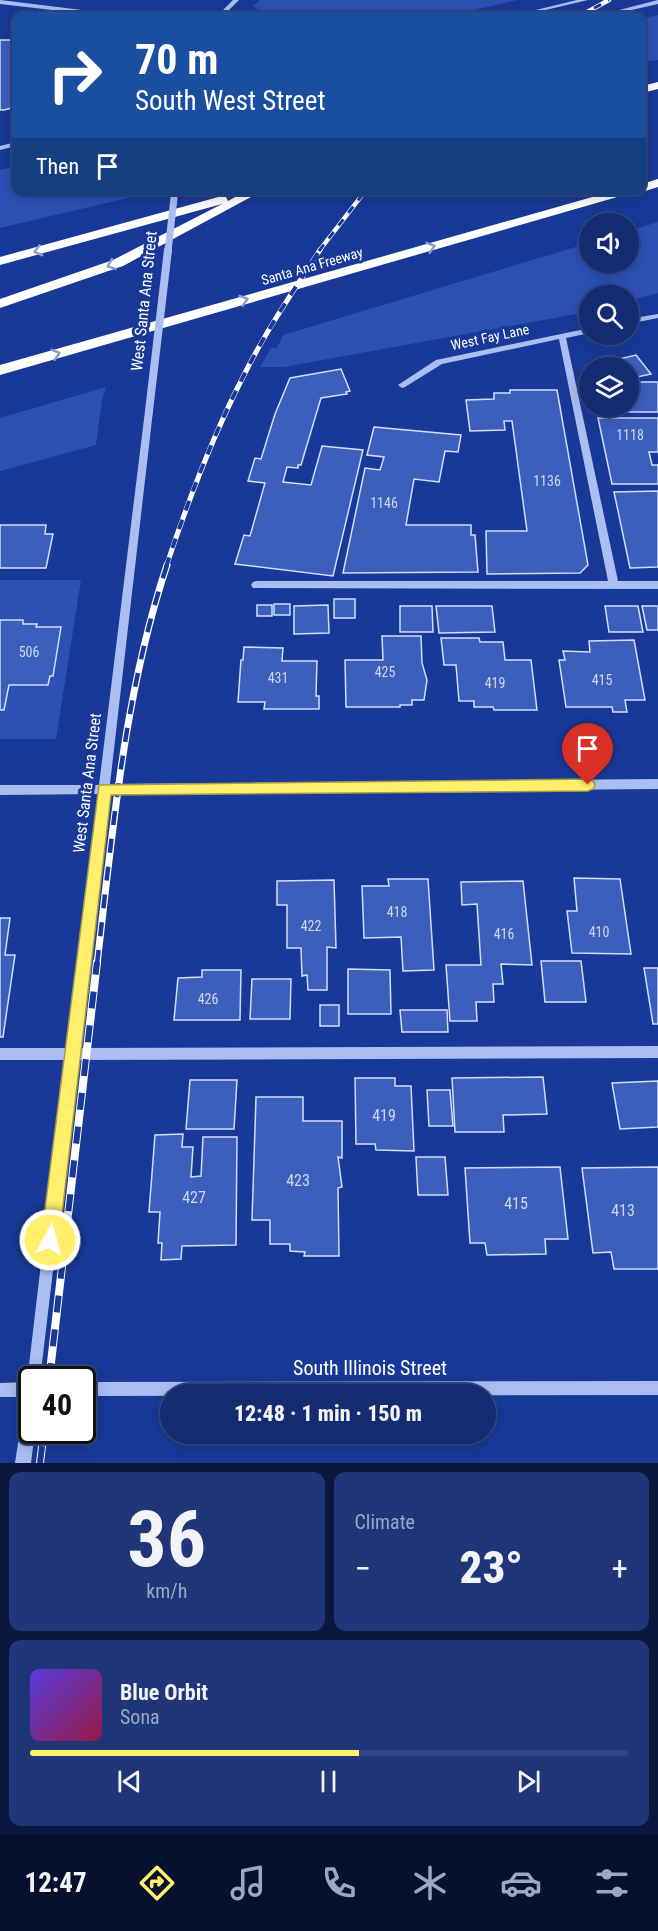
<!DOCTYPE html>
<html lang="en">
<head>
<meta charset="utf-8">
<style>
	:root { --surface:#122b71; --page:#1f3779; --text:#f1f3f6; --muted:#9ca7c3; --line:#314784; --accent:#ffef6b }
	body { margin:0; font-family:"Roboto Condensed",sans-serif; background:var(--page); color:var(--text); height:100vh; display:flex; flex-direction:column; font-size:22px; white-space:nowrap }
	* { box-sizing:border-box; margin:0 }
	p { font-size:20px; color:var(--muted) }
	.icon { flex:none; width:33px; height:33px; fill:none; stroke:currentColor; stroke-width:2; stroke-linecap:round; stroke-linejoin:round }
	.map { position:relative; height:1463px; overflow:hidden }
	.details { display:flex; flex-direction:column; gap:9px; padding:9px; background:#0a183e; flex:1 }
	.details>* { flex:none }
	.guide { position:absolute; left:12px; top:12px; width:634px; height:183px; border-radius:12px; box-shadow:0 3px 15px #0003,0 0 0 2px var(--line); background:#1a4fa0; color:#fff; overflow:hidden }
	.buttons { position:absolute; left:579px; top:213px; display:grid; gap:12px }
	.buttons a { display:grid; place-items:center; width:60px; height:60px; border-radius:50%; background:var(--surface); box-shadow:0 3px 15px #0003,0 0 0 2px var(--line); font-size:30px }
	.speed { position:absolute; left:18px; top:1366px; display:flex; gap:12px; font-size:30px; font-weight:700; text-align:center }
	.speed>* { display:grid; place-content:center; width:78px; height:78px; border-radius:50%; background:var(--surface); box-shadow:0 3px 15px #0003,0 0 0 2px var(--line); line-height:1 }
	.speed .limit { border:3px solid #111; border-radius:9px; background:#fff; color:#111 }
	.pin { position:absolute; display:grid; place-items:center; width:51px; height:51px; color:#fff; margin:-62px -26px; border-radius:50% 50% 50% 0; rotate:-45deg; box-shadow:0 0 6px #0007 }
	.pin .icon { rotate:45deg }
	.me { position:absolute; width:66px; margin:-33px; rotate:7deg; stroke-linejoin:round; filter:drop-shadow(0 0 4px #0008) }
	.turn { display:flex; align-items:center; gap:21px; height:126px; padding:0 24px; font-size:27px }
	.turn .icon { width:78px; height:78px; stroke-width:2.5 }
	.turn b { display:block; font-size:42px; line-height:51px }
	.then { display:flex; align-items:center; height:57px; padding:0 24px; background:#0003; gap:12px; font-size:22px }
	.big { font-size:45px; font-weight:800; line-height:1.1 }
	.details .widget { flex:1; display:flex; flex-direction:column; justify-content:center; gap:9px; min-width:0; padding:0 21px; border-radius:12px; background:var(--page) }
	.details .dial { align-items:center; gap:0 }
	.dial b { font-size:78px; line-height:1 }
	.song { display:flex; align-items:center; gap:18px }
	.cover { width:72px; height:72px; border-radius:9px; background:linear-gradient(135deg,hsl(250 70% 55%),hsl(340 70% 35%)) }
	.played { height:6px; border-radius:3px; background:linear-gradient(90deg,var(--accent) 55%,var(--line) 55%) }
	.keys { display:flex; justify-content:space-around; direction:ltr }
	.heat { display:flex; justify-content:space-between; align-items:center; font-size:33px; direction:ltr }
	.details .tiles { flex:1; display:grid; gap:9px; grid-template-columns:1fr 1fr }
	.widget:last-child { grid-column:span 2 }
	.trip { position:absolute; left:160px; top:1384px; width:336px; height:60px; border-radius:30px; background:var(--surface); box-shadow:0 3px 15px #0003,0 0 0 2px var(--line); font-weight:800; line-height:60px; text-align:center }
	.menu { display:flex; height:96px; justify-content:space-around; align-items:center; background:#07112d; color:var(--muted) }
	.menu .icon { width:42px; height:42px }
	.menu .on { color:var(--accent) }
	.menu b { font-size:27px; color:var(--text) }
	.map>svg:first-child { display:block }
</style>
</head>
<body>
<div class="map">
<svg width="658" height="1463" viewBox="0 0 658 1463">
	<rect width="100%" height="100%" fill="#183997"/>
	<g fill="#2c51b5">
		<path d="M260 0H518L447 16H266L253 6Z"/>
		<path d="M658 15V60L642 62V19Z"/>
		<path d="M16 166V190L137 191 136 196 0 228V170Z"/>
		<path d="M658 222V293L629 301 628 296H590L589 311 582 313 284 367H260L271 348H277L283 335 589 243 590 262H628L629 231Z"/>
		<path d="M106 387 102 400 96 445 0 471V418Z"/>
		<path d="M0 580H81L56 739H0Z"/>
	</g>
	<g fill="#3d5fbc" stroke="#d2defc" stroke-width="1.5">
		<path d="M0 40H16V107L4 110H0Z"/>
		<path d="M636 355 651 374 632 378V382H658V412H599L598 406H628V368L589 366Z"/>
		<path d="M341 369 350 391 346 392 347 394 321 398 301 465H298V468L287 467 283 482 311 485 322 446 363 450 333 576 235 564 244 535 250 536 265 483 248 481 255 458 261 459 275 414 290 378Z"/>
		<path d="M510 390H557L588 565 580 573 487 574 486 531H527L512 421H504L505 430 470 431 466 400 494 399V393H510Z"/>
		<path d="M598 418H658V452H649L652 465H658V484H612Z"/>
		<path d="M374 427 461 435 458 452 445 451 439 482 414 479 406 525H471V535H475L478 572 343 573 365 468 380 470 384 457 367 455Z"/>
		<path d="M658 491V567L630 568 614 492Z"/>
		<path d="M0 525H46L45 534H53L46 568H0Z"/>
		<rect x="334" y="599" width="21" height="19"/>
		<rect x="274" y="604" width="16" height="11"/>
		<rect x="257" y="605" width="15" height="11"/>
		<path d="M328 605 329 633 294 634V606Z"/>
		<path d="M400 606H432L433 632H400Z"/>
		<path d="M436 606H492L495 632 439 633Z"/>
		<path d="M605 606H638L643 632H609Z"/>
		<path d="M642 606H658V630H647Z"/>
		<path d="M0 620H23V624H37L36 627H61L53 676H50L48 685H9L4 710H0Z"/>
		<path d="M382 636H421L422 663 427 680 424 700H412V705H400V707H346L345 660H383Z"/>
		<path d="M441 638H479L480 642H503L505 660H531L537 710H494L493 707H474V701H459L456 665H444Z"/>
		<path d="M634 640 645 700H625L627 712H613L612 707H566L559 660H565L563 651 590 652 589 641Z"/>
		<path d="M244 647 283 648 282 661H317L316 696H319V709H264L265 702H238L241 660H243Z"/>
		<path d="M574 878 620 879 631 954 572 953 567 911H577Z"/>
		<path d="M388 879H428L434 970 403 971 401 937 364 938 362 886H389Z"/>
		<path d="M334 880 336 948 327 947V990H308L307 975 302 976 301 948H287V905H277V881Z"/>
		<path d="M523 881 532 965 501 964 503 984H493L494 1002H476L477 1021H450L446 965H481L477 904 462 905 461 882Z"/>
		<path d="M0 918H10L5 955H15L3 1037H0Z"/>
		<path d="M541 961H581L586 1002H545Z"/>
		<path d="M644 968H658V1024H653Z"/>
		<path d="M348 969 390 970 391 1014H348Z"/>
		<path d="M202 970H241L240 1020H174L178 978 202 977Z"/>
		<path d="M252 979H291L290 1019H250Z"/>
		<rect x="320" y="1005" width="19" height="21"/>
		<path d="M400 1010H447L448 1032H402Z"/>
		<path d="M543 1077 547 1114 503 1115 504 1132H455L452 1078Z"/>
		<path d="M355 1078H395V1086H411L414 1151 376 1150 375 1144H356Z"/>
		<path d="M190 1080H237L234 1129H186Z"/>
		<path d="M658 1081V1127L620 1129 612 1083Z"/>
		<path d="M427 1090H450L453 1126H429Z"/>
		<path d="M256 1097H303V1121H342V1158L338 1157 342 1187 338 1188 339 1256H304L305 1252 290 1251V1244H270V1220H252Z"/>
		<path d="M183 1134 182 1147H193L191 1177 201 1176 203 1137H237L236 1245 182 1246 181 1259 161 1260 162 1243H158L160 1212H149L155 1135Z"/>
		<path d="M416 1157H445L448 1195H418Z"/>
		<path d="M560 1167 568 1239H545L546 1254 487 1255 485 1243H470L465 1168Z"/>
		<path d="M658 1167V1269H614L611 1252 593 1253 582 1168Z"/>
	</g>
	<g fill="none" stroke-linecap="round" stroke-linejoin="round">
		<g fill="#abbef1" fill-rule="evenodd">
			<path d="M0 0 115 14 118 16H104L0 4Z"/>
			<path d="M233 0H239L223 16H217Z"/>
			<path d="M577 0H588L520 16H511Z"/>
			<path d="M658 0V4L605 16H596Z"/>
			<path d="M16 142V146L0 150V146Z"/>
			<path d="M658 314V318L628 324V319Z"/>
			<path d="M590 328V333L566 338 618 581H658V589L253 588 251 585 253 582 256 581H608L559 339 442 364 405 387 402 388 398 385 436 360Z"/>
			<path d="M149 408 153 411 110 784 658 779V789L109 794 79 1048 658 1046V1058L78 1060 40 1380H32V1431H35L31 1463H15L25 1397H0V1383L27 1382 65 1060H0V1048H67L98 794 0 795V785H99L145 411Z"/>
			<path d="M658 1381V1395L82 1396V1382Z"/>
		</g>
		<g fill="#fff" fill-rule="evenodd">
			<path d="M658 82V89L642 93V86Z"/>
			<path d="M658 179V187L642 192 638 191 0 375V365L617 190H642V184Z"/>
			<path d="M248 190 262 191 123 266 0 308V299L113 260 222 204 0 265V257L222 196 226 197 228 201Z"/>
		</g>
		<g stroke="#fff" stroke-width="4.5">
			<g id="rail-far3">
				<path d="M580 16 609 0"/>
				<path d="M319 251 366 190"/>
			</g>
		</g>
		<g stroke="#fff" stroke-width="5">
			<path id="rail-far2" d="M166 567C188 501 212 437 244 375 266 331 293 291 320 250"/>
		</g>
		<g stroke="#fff" stroke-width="7">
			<path id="rail-far1" d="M97 964C113 829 124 694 167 565"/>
		</g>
		<g stroke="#fff" stroke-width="8">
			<g id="rail">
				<path d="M49 1380 97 962"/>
				<path d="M40 1463 44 1431"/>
			</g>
		</g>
		<use href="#rail-far3" stroke="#183997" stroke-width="3" stroke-dasharray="8" stroke-linecap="butt"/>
		<use href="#rail-far2" stroke="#183997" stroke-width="4" stroke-dasharray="10" stroke-linecap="butt"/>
		<use href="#rail-far1" stroke="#183997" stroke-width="4.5" stroke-dasharray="14" stroke-linecap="butt"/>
		<use href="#rail" stroke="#183997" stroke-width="6" stroke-dasharray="17" stroke-linecap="butt"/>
		<path stroke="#abbef1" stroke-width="7" d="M168 251 174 198"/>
		<path stroke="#abbef1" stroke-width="8" d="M149 411 168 250"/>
	</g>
	<defs><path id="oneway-chevron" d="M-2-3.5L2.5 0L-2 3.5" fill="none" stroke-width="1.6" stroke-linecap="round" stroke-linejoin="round" transform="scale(1.5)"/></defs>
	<g stroke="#8c9ccb">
		<use href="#oneway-chevron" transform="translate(431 247) rotate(-16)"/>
		<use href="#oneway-chevron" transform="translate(38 251) rotate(165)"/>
		<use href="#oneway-chevron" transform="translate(111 265) rotate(160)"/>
		<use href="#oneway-chevron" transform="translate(244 300) rotate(-16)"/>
		<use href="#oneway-chevron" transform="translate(56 354) rotate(-16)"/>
	</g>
	<path fill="#ffef6b" stroke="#a69b46" stroke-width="1.5" d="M588 779 593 781 595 785 593 789 588 791 111 795 59 1240 56 1246 50 1249 44 1246 41 1240 99 785Z"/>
	<g text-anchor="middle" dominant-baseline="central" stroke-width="6" stroke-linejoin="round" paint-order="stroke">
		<g font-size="14" fill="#fff" stroke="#183997">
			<text transform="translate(312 266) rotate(-16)">Santa Ana Freeway</text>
			<text transform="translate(490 337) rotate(-12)">West Fay Lane</text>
		</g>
		<g font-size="14" fill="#ced7ee">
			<text x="630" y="435">1118</text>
			<text x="547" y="481">1136</text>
			<text x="384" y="503">1146</text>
			<text x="29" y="652">506</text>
			<text x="385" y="672">425</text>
			<text x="278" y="678">431</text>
			<text x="602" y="680">415</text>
			<text x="495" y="683">419</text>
			<text x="397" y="912">418</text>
			<text x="311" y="926">422</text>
			<text x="599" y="932">410</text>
			<text x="504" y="934">416</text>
			<text x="208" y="999">426</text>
		</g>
		<g font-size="16" fill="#fff" stroke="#183997">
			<text transform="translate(144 301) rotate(-84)">West Santa Ana Street</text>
			<text transform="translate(87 783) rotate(-83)">West Santa Ana Street</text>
		</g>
		<g font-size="16" fill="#ced7ee">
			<text x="384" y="1115">419</text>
			<text x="298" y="1180">423</text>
			<text x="194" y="1197">427</text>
			<text x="516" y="1203">415</text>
			<text x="623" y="1210">413</text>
		</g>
		<g font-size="20" fill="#fff" stroke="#183997">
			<text x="370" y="1368">South Illinois Street</text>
		</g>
	</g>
</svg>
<div class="buttons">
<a><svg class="icon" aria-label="sound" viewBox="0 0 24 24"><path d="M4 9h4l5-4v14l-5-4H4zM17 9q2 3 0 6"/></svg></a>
<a><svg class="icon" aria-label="search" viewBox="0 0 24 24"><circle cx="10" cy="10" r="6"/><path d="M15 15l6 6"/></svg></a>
<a><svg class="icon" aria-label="layers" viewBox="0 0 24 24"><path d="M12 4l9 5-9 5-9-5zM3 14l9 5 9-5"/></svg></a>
</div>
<div class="speed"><div class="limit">40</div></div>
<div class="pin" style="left:588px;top:785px;background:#d93025"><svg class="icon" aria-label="arrive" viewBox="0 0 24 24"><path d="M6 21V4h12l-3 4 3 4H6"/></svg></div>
<svg class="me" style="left:50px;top:1240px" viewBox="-20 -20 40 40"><circle r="17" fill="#ffef6b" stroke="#fff" stroke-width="3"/><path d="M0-11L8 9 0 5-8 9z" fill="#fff"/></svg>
<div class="trip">12:48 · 1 min · 150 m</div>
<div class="guide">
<div class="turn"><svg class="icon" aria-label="right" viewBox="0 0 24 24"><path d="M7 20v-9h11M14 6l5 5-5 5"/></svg><div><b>70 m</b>South West Street</div></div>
<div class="then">Then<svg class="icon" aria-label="arrive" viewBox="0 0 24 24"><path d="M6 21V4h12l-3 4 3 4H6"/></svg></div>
</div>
</div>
<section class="details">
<div class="tiles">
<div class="widget dial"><b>36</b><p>km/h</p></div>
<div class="widget"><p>Climate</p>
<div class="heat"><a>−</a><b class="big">23°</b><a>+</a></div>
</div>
<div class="widget">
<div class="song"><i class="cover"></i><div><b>Blue Orbit</b><p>Sona</p></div></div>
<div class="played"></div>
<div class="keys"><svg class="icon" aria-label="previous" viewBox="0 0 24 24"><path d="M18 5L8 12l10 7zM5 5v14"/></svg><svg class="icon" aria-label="pause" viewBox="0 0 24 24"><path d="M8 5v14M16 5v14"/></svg><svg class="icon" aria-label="next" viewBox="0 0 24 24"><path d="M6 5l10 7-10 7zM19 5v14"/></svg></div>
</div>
</div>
</section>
<nav class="menu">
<b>12:47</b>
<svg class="icon on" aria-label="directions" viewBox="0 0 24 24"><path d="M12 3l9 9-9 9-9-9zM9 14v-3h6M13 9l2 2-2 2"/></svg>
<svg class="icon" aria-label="music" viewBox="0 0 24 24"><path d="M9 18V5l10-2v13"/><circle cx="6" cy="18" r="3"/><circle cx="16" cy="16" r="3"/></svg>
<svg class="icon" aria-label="phone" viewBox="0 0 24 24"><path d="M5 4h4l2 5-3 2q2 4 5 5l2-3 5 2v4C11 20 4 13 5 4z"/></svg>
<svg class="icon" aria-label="climate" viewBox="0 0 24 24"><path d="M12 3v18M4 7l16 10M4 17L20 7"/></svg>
<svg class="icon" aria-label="car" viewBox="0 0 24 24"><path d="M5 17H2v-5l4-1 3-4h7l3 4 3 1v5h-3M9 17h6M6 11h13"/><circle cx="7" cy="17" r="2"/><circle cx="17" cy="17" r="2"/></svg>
<svg class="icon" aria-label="filters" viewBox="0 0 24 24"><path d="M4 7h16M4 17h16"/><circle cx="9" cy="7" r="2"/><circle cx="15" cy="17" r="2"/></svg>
</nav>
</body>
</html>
